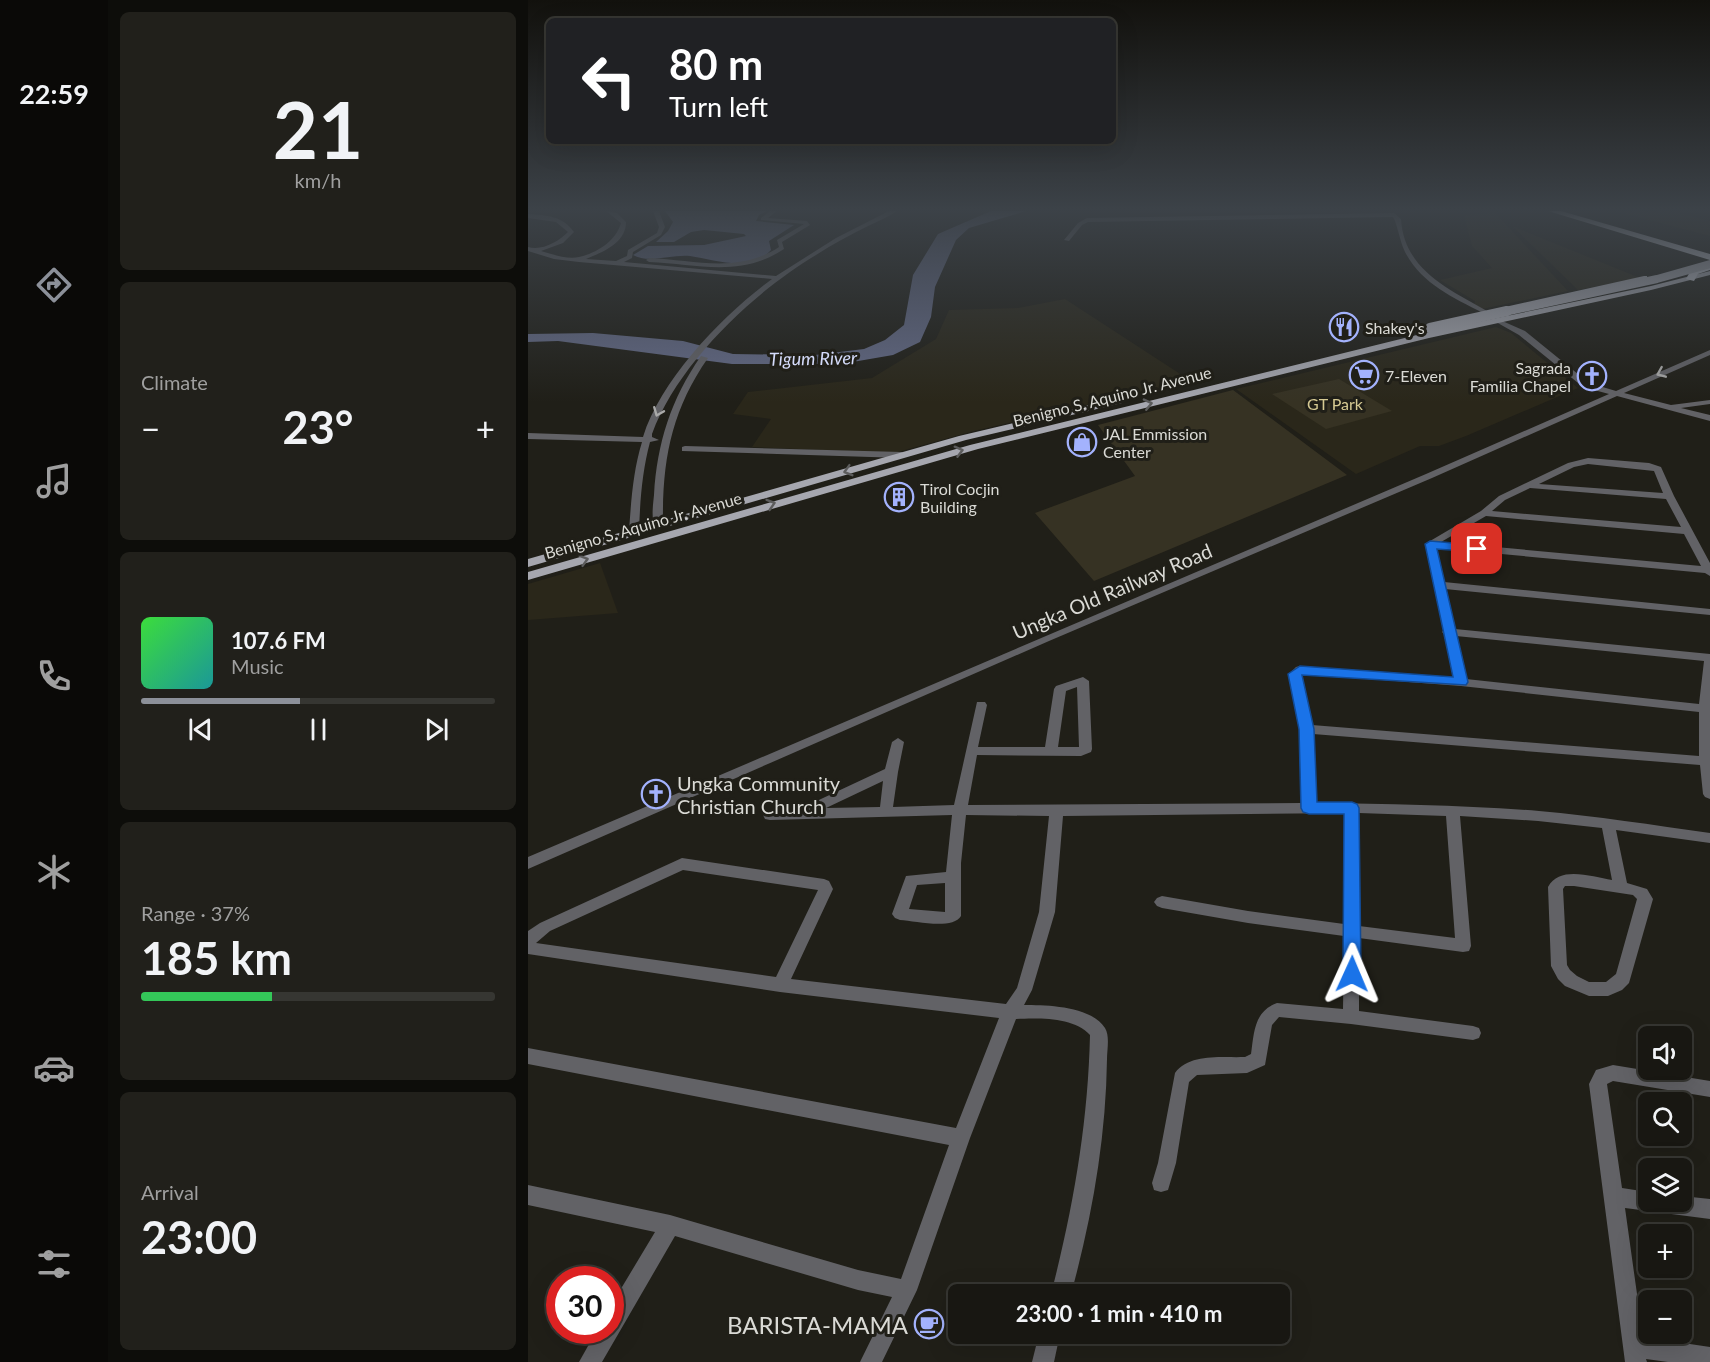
<!DOCTYPE html>
<html lang="en">
<head>
<meta charset="utf-8">
<style>
	:root { --surface:#181712; --page:#21201b; --text:#f1f3f6; --muted:#9f9f9f; --line:#363632; --accent:#8c9099 }
	body { margin:0; font-family:Lato,sans-serif; background:var(--page); color:var(--text); height:100vh; display:flex; flex-direction:column; font-size:22px; white-space:nowrap }
	* { box-sizing:border-box; margin:0 }
	p { font-size:20px; color:var(--muted) }
	.icon { flex:none; width:33px; height:33px; fill:none; stroke:currentColor; stroke-width:2; stroke-linecap:round; stroke-linejoin:round }
	.map { position:relative; flex:1; overflow:hidden }
	.panel { display:flex; flex-direction:column; gap:12px; padding:12px; background:#0d0d0a; width:420px }
	.panel>* { flex:none }
	.hud { position:absolute; left:18px; top:18px; width:570px; height:126px; border-radius:9px; box-shadow:0 6px 24px #0002,0 0 0 2px var(--line); background:#202124; color:#fff; overflow:hidden }
	.tools { position:absolute; left:1110px; top:1026px; display:grid; gap:12px }
	.tools a { display:grid; place-items:center; width:54px; height:54px; border-radius:9px; background:var(--surface); box-shadow:0 6px 24px #0002,0 0 0 2px var(--line); font-size:30px }
	.speed { position:absolute; left:18px; top:1266px; display:flex; gap:12px; font-size:30px; font-weight:700; text-align:center }
	.speed>* { display:grid; place-content:center; width:78px; height:78px; border-radius:50%; background:var(--surface); box-shadow:0 6px 24px #0002,0 0 0 2px var(--line); line-height:1 }
	.speed .limit { border:9px solid #d22; background:#fff; color:#111 }
	.pin { position:absolute; display:grid; place-items:center; width:51px; height:51px; color:#fff; margin:-26px; border-radius:12px; box-shadow:0 3px 9px #0006 }
	.me { position:absolute; width:66px; margin:-33px; rotate:1deg; stroke-linejoin:round; filter:drop-shadow(0 0 4px #0008) }
	.turn { display:flex; align-items:center; gap:21px; height:126px; padding:0 24px; font-size:27px }
	.turn .icon { width:78px; height:78px; stroke-width:2.5 }
	.turn b { display:block; font-size:42px; line-height:51px }
	.big { font-size:45px; font-weight:700; line-height:1.1 }
	.panel .widget { flex:1; display:flex; flex-direction:column; justify-content:center; gap:9px; min-width:0; padding:0 21px; border-radius:9px; background:var(--page) }
	.panel .dial { align-items:center; gap:0 }
	.dial b { font-size:78px; line-height:1 }
	.song { display:flex; align-items:center; gap:18px }
	.cover { width:72px; height:72px; border-radius:9px; background:linear-gradient(135deg,hsl(120 70% 55%),hsl(180 70% 35%)) }
	.played { height:6px; border-radius:3px; background:linear-gradient(90deg,var(--accent) 45%,var(--line) 45%) }
	.keys { display:flex; justify-content:space-around; direction:ltr }
	.heat { display:flex; justify-content:space-between; align-items:center; font-size:33px; direction:ltr }
	.charge { height:9px; border-radius:4px; background:linear-gradient(90deg,#34c759 37%,var(--line) 0) }
	.trip { position:absolute; left:420px; top:1284px; width:342px; height:60px; border-radius:9px; background:var(--surface); box-shadow:0 6px 24px #0002,0 0 0 2px var(--line); font-weight:700; line-height:60px; text-align:center }
	main { display:flex; flex:1; min-height:0 }
	.dock { display:flex; flex-direction:column; width:108px; justify-content:space-around; align-items:center; background:#0a0907; color:var(--muted) }
	.dock .icon { width:42px; height:42px }
	.dock .active { color:var(--accent) }
	.dock b { font-size:27px; color:var(--text) }
	.map>svg:first-child { display:block }
</style>
</head>
<body>
<main>
<nav class="dock">
<b>22:59</b>
<svg class="icon active" aria-label="directions" viewBox="0 0 24 24"><path d="M12 3l9 9-9 9-9-9zM9 14v-3h6M13 9l2 2-2 2"/></svg>
<svg class="icon" aria-label="music" viewBox="0 0 24 24"><path d="M9 18V5l10-2v13"/><circle cx="6" cy="18" r="3"/><circle cx="16" cy="16" r="3"/></svg>
<svg class="icon" aria-label="phone" viewBox="0 0 24 24"><path d="M5 4h4l2 5-3 2q2 4 5 5l2-3 5 2v4C11 20 4 13 5 4z"/></svg>
<svg class="icon" aria-label="climate" viewBox="0 0 24 24"><path d="M12 3v18M4 7l16 10M4 17L20 7"/></svg>
<svg class="icon" aria-label="car" viewBox="0 0 24 24"><path d="M5 17H2v-5l4-1 3-4h7l3 4 3 1v5h-3M9 17h6M6 11h13"/><circle cx="7" cy="17" r="2"/><circle cx="17" cy="17" r="2"/></svg>
<svg class="icon" aria-label="filters" viewBox="0 0 24 24"><path d="M4 7h16M4 17h16"/><circle cx="9" cy="7" r="2"/><circle cx="15" cy="17" r="2"/></svg>
</nav>
<section class="panel">
<div class="widget dial"><b>21</b><p>km/h</p></div>
<div class="widget"><p>Climate</p>
<div class="heat"><a>−</a><b class="big">23°</b><a>+</a></div>
</div>
<div class="widget">
<div class="song"><i class="cover"></i><div><b>107.6 FM</b><p>Music</p></div></div>
<div class="played"></div>
<div class="keys"><svg class="icon" aria-label="previous" viewBox="0 0 24 24"><path d="M18 5L8 12l10 7zM5 5v14"/></svg><svg class="icon" aria-label="pause" viewBox="0 0 24 24"><path d="M8 5v14M16 5v14"/></svg><svg class="icon" aria-label="next" viewBox="0 0 24 24"><path d="M6 5l10 7-10 7zM19 5v14"/></svg></div>
</div>
<div class="widget"><p>Range · 37%</p><b class="big">185 km</b><div class="charge"></div></div>
<div class="widget"><p>Arrival</p><b class="big">23:00</b></div>
</section>
<div class="map">
<svg width="1182" height="1362" viewBox="0 0 1182 1362">
	<rect width="100%" height="100%" fill="#201f18"/>
	<g fill="#2a271a">
		<path d="M967 213 1040 291 954 309 946 304 947 301 912 280 964 268 944 246 936 215Z"/>
		<path d="M1095 213H1151L1182 221V236Z"/>
		<path d="M984 226 1112 278 1050 290Z"/>
		<path d="M537 299 663 381 446 431 366 453 224 447 243 419 205 414 220 392 344 378 408 339 421 310 490 308Z"/>
		<path d="M968 327 983 333 1050 388 938 436 911 446H892L828 474 708 389Z"/>
		<path d="M72 563 90 613 0 620V584Z"/>
	</g>
	<g fill="#363223">
		<path d="M811 379 864 411 798 429 744 394Z"/>
		<path d="M705 390 819 475 566 581 507 513 607 476 570 425Z"/>
	</g>
	<g fill="#636984">
		<path d="M137 211H239L231 215 228 221 266 225 241 241 243 250C223 273 188 260 162 256 144 254 121 264 105 255L120 246 176 245 218 236 216 234 176 230 163 232 146 242H128L140 231 145 222Z"/>
		<path d="M463 211H498L441 228 428 240 407 287 403 317 392 342 365 355 313 364H204L30 341 0 342V334L65 333 155 341 205 354 287 355 336 349 357 340 376 325 385 275 410 234Z"/>
	</g>
	<g fill="none" stroke-linecap="round" stroke-linejoin="round">
		<g fill="#626266" fill-rule="evenodd">
			<path d="M78 211 89 213 98 222C98 243 75 252 58 259L88 261 99 256 100 250 129 233 131 227 125 211H131L137 227 133 235 105 252 104 258 96 262 248 276 308 238 361 211H369C360 217 350 221 340 226 322 235 305 244 288 255 226 292 150 363 124 434V437L131 440 122 442C114 472 112 502 111 532L106 535 101 532C103 502 105 471 114 442L0 439V433L115 437C133 379 195 315 244 279L51 262 26 259 0 251V247C14 251 30 242 40 232L28 222 0 218V214C18 215 35 216 46 232L35 243 13 251C24 254 40 260 51 257 69 253 88 241 93 223Z"/>
			<path d="M242 211H249L240 218 279 221 282 225 254 242 256 249C212 278 170 264 121 262L118 260 121 258C167 260 210 274 251 247L249 240 276 224 233 220V218Z"/>
			<path d="M866 213 873 219C876 270 921 289 959 311V313H955C924 297 894 284 877 252 872 242 869 223 865 217L560 222 554 225 541 241 536 240 550 223 559 218Z"/>
			<path d="M968 320H972L997 331 1061 383 1088 391 1182 350V355L1096 393 1143 405 1182 400V404L1153 408 1182 415V421L1089 396 904 478 521 641 0 869V857L898 474 1081 394 1055 387 991 335 968 322Z"/>
			<path d="M173 356 180 358C143 411 134 461 135 525L130 528 127 527C123 518 125 505 126 495 129 443 143 399 173 356Z"/>
			<path d="M157 446 374 452 378 455 374 458 154 451V447Z"/>
			<path d="M1060 458 1121 463 1133 467 1146 496 1182 563V576L1177 573 908 548 916 582 1182 609V615L917 589 927 629 1182 654V799L1177 797 1175 794 1172 765 785 734 788 803C862 804 936 805 1011 811 1068 816 1125 825 1182 833V843L1088 830 1099 883 1119 889 1125 899 1101 983 1094 990 1080 996H1061L1037 986 1030 979 1023 966 1020 887C1032 865 1064 877 1084 880L1074 828 1010 821 932 816 943 946 941 951 935 952 831 938V1011L945 1026 951 1028 953 1033 951 1038 945 1040 823 1024 751 1017 744 1025 737 1065 719 1073 669 1075 661 1082 648 1163 640 1190 633 1192 626 1190 624 1183 630 1163 647 1073C662 1053 694 1058 717 1057L723 1054C726 1033 726 1011 749 1003L815 1009 816 936 720 923 634 908 629 906 626 902 629 898 634 896 720 911 816 924 817 813 535 816 527 912 504 990 496 1005C519 1005 563 1006 577 1028 582 1036 579 1050 579 1059 578 1138 564 1218 543 1294H523C545 1209 560 1124 562 1035 546 1017 511 1018 488 1019L442 1138 389 1290 354 1362H332L364 1297 330 1290 147 1236 74 1362H51L69 1330H82V1307L127 1232 0 1205V1185L142 1215 330 1270 373 1279 421 1145 0 1064V1048L428 1128 471 1018 252 992 0 954V931L12 923 154 858 296 879 301 881 305 889 263 979 478 1004 489 988 511 912 521 816 438 815 433 863V916C425 930 387 921 372 920L367 918 364 914 378 876 418 872 424 815 242 820 237 819 235 815 237 811 277 809 278 806 357 769 364 742 370 738 376 742 370 772 365 807 426 805 449 702H457L459 705 450 747H517L526 689 528 686 555 677 561 681 564 749 563 752 553 756 449 755 440 805 774 803 772 729 761 674 768 667 772 666 926 678 917 635 914 632 916 630 897 544 953 511 971 496 1040 463ZM1060 464 1126 471 1135 493 1011 484 1046 467ZM1002 488 1138 499 1153 527 964 511 977 500ZM958 516 1156 534 1173 566 913 542ZM928 636 1176 661 1171 704 938 679ZM775 674 933 686 1171 712V756L784 725 773 675ZM549 687 551 747H530L538 691ZM355 781 352 807 298 808ZM831 813 918 816 927 938 831 926ZM155 870 290 890 248 977 8 943 22 931ZM417 883V912L381 909 389 885ZM1037 886H1046L1105 895 1109 899 1088 974 1078 982H1061L1049 976 1042 970 1039 965 1035 889Z"/>
			<path d="M1085 1065 1182 1081V1097L1085 1081 1079 1084 1094 1188 1120 1192V1202H1154V1196L1182 1199V1219L1097 1208 1115 1337 1182 1347V1362H1140L1118 1359 1119 1362H1097L1061 1084 1068 1070Z"/>
			<path d="M511 1334H532L526 1362H504Z"/>
		</g>
		<g fill="#a6a7af" fill-rule="evenodd">
			<path d="M1182 271V275L1123 290 901 338 450 449 0 580V572L442 445 901 332 1123 286Z"/>
			<path d="M1116 276H1119V280L963 314 959 311Z"/>
			<path d="M590 398 594 399V403L438 440 0 567V559L431 436Z"/>
		</g>
		<g fill="#c1c3cc" fill-rule="evenodd">
			<path d="M1020 211H1033L1182 254V260Z"/>
			<path d="M1182 264V270L1170 274 1166 281 1158 279 1163 270Z"/>
		</g>
		<path stroke="#a6a7af" stroke-width="8" d="M972 313 1129 279 1182 264"/>
		<path stroke="#a6a7af" stroke-width="10" d="M902 328 979 311"/>
	</g>
	<defs><path id="oneway-chevron" d="M-2-3.5L2.5 0L-2 3.5" fill="none" stroke-width="1.6" stroke-linecap="round" stroke-linejoin="round" transform="scale(1.5)"/></defs>
	<g stroke="#aaaaa9">
		<use href="#oneway-chevron" transform="translate(1133 373) rotate(157)"/>
		<use href="#oneway-chevron" transform="translate(130 412) rotate(112)"/>
	</g>
	<g stroke="#5c5c5c">
		<use href="#oneway-chevron" transform="translate(620 404) rotate(-13)"/>
		<use href="#oneway-chevron" transform="translate(431 451) rotate(-15)"/>
		<use href="#oneway-chevron" transform="translate(320 471) rotate(164)"/>
		<use href="#oneway-chevron" transform="translate(243 504) rotate(-17)"/>
		<use href="#oneway-chevron" transform="translate(56 560) rotate(-16)"/>
	</g>
	<linearGradient id="sky" x2="0" y2="1"><stop stop-color="#12110d"/><stop offset="0.52" stop-color="#3c4248"/><stop offset="1" stop-color="#3c4248" stop-opacity="0"/></linearGradient>
	<rect width="1182" height="402" fill="url(#sky)"/>
	<path fill="#1a73e8" stroke="#114b97" stroke-width="1.5" d="M902 541 949 545 954 549 949 552 909 549 940 682 938 685 774 675 786 729 789 802H824L829 804 831 808 833 974 831 979 824 982 818 979 815 974 816 814H781L775 812 773 808 771 729 760 674 772 666 925 677 897 544Z"/>
	<defs>
		<g id="restaurant-ring" transform="scale(1.5)"><circle r="9.5" fill="#201f18" stroke="#a3b2fd" stroke-width="1.5"/><path d="M-5-6h1v4h1v-4h1v4h1v-4h1v5L-1.5 .5V6h-2V.5L-5-1ZM5-6V6H3V1.5H1.5Q1.5-4 5-6Z" fill="#a3b2fd"/></g>
		<g id="supermarket-ring" transform="scale(1.5)"><circle r="9.5" fill="#201f18" stroke="#a3b2fd" stroke-width="1.5"/><path d="M-6-5.5h2.5l.6 2H6L4.5 2H-2.5L-4.4-4H-6ZM-1.5 3.2a1.3 1.3 0 1 0 .1 0ZM3 3.2a1.3 1.3 0 1 0 .1 0Z" fill="#a3b2fd"/></g>
		<g id="church-ring" transform="scale(1.5)"><circle r="9.5" fill="#201f18" stroke="#a3b2fd" stroke-width="1.5"/><path d="M-1.2-6h2.4v3.5h3.3v2.4h-3.3V6h-2.4V-.1h-3.3v-2.4h3.3Z" fill="#a3b2fd"/></g>
		<g id="shop-ring" transform="scale(1.5)"><circle r="9.5" fill="#201f18" stroke="#a3b2fd" stroke-width="1.5"/><path d="M-5-2.5h2.3a2.7 3.5 0 0 1 5.4 0H5L5.5 6h-11ZM-1.5-2.5h3a1.5 2.3 0 0 0-3 0Z" fill="#a3b2fd"/></g>
		<g id="building-ring" transform="scale(1.5)"><circle r="9.5" fill="#201f18" stroke="#a3b2fd" stroke-width="1.5"/><path d="M-4-6H4V6H1V3H-1V6H-4ZM-2.5-4.3h1.7v1.8h-1.7ZM.8-4.3h1.7v1.8H.8ZM-2.5-1h1.7V.8h-1.7ZM.8-1h1.7V.8H.8Z" fill="#a3b2fd"/></g>
		<g id="cafe-ring" transform="scale(1.5)"><circle r="9.5" fill="#201f18" stroke="#a3b2fd" stroke-width="1.5"/><path d="M-5.5-4.5H6V0H3Q3 3.5 0 3.5H-2.5Q-5.5 3.5-5.5 0ZM3-3.2v2h1.7v-2ZM-6 4.5H4V6H-6Z" fill="#a3b2fd"/></g>
	</defs>
	<g fill-rule="evenodd">
		<use href="#restaurant-ring" x="816" y="327"/>
		<use href="#supermarket-ring" x="836" y="375"/>
		<use href="#church-ring" x="1064" y="376"/>
		<use href="#shop-ring" x="554" y="442"/>
		<use href="#building-ring" x="371" y="497"/>
		<use href="#church-ring" x="128" y="794"/>
		<use href="#cafe-ring" x="401" y="1324"/>
	</g>
	<g text-anchor="middle" dominant-baseline="central" stroke-width="6" stroke-linejoin="round" paint-order="stroke">
		<g font-size="16" fill="#dadad5" stroke="#201f18" text-anchor="start">
			<text x="837" y="327">Shakey's</text>
			<text x="1043" y="367" text-anchor="end">Sagrada<tspan x="1043" dy="18">Familia Chapel</tspan></text>
			<text x="857" y="375">7-Eleven</text>
			<text x="575" y="433">JAL Emmission<tspan x="575" dy="18">Center</tspan></text>
			<text x="392" y="488">Tirol Cocjin<tspan x="392" dy="18">Building</tspan></text>
		</g>
		<g font-size="16" fill="#dadad5" stroke="#201f18">
			<text transform="translate(584 396) rotate(-14)">Benigno S. Aquino Jr. Avenue</text>
			<text transform="translate(115 525) rotate(-16)">Benigno S. Aquino Jr. Avenue</text>
		</g>
		<g font-size="16" fill="#d6ca93" stroke="#201f18">
			<text x="807" y="403">GT Park</text>
		</g>
		<g font-size="18" font-style="italic" fill="#d4dbfa" stroke="#201f18">
			<text transform="translate(285 358) rotate(-1)">Tigum River</text>
		</g>
		<g font-size="20" fill="#dadad5" stroke="#201f18">
			<text transform="translate(584 591) rotate(-23)">Ungka Old Railway Road</text>
		</g>
		<g font-size="20" fill="#dadad5" stroke="#201f18" text-anchor="start">
			<text x="149" y="783">Ungka Community<tspan x="149" dy="23">Christian Church</tspan></text>
		</g>
		<g font-size="24" fill="#dadad5" stroke="#201f18" text-anchor="end">
			<text x="380" y="1324">BARISTA-MAMA</text>
		</g>
	</g>
</svg>
<div class="tools">
<a><svg class="icon" aria-label="sound" viewBox="0 0 24 24"><path d="M4 9h4l5-4v14l-5-4H4zM17 9q2 3 0 6"/></svg></a>
<a><svg class="icon" aria-label="search" viewBox="0 0 24 24"><circle cx="10" cy="10" r="6"/><path d="M15 15l6 6"/></svg></a>
<a><svg class="icon" aria-label="layers" viewBox="0 0 24 24"><path d="M12 4l9 5-9 5-9-5zM3 14l9 5 9-5"/></svg></a>
<a>+</a>
<a>−</a>
</div>
<div class="speed"><div class="limit">30</div></div>
<div class="pin" style="left:949px;top:549px;background:#d93025"><svg class="icon" aria-label="arrive" viewBox="0 0 24 24"><path d="M6 21V4h12l-3 4 3 4H6"/></svg></div>
<svg class="me" style="left:824px;top:974px" viewBox="-20 -20 40 40"><path d="M0-17L14 15 0 8-14 15z" fill="#1a73e8" stroke="#fff" stroke-width="4"/></svg>
<div class="trip">23:00 · 1 min · 410 m</div>
<div class="hud">
<div class="turn"><svg class="icon" aria-label="left" viewBox="0 0 24 24"><path d="M17 20v-9H6M10 6l-5 5 5 5"/></svg><div><b>80 m</b>Turn left</div></div>
</div>
</div>
</main>
</body>
</html>
